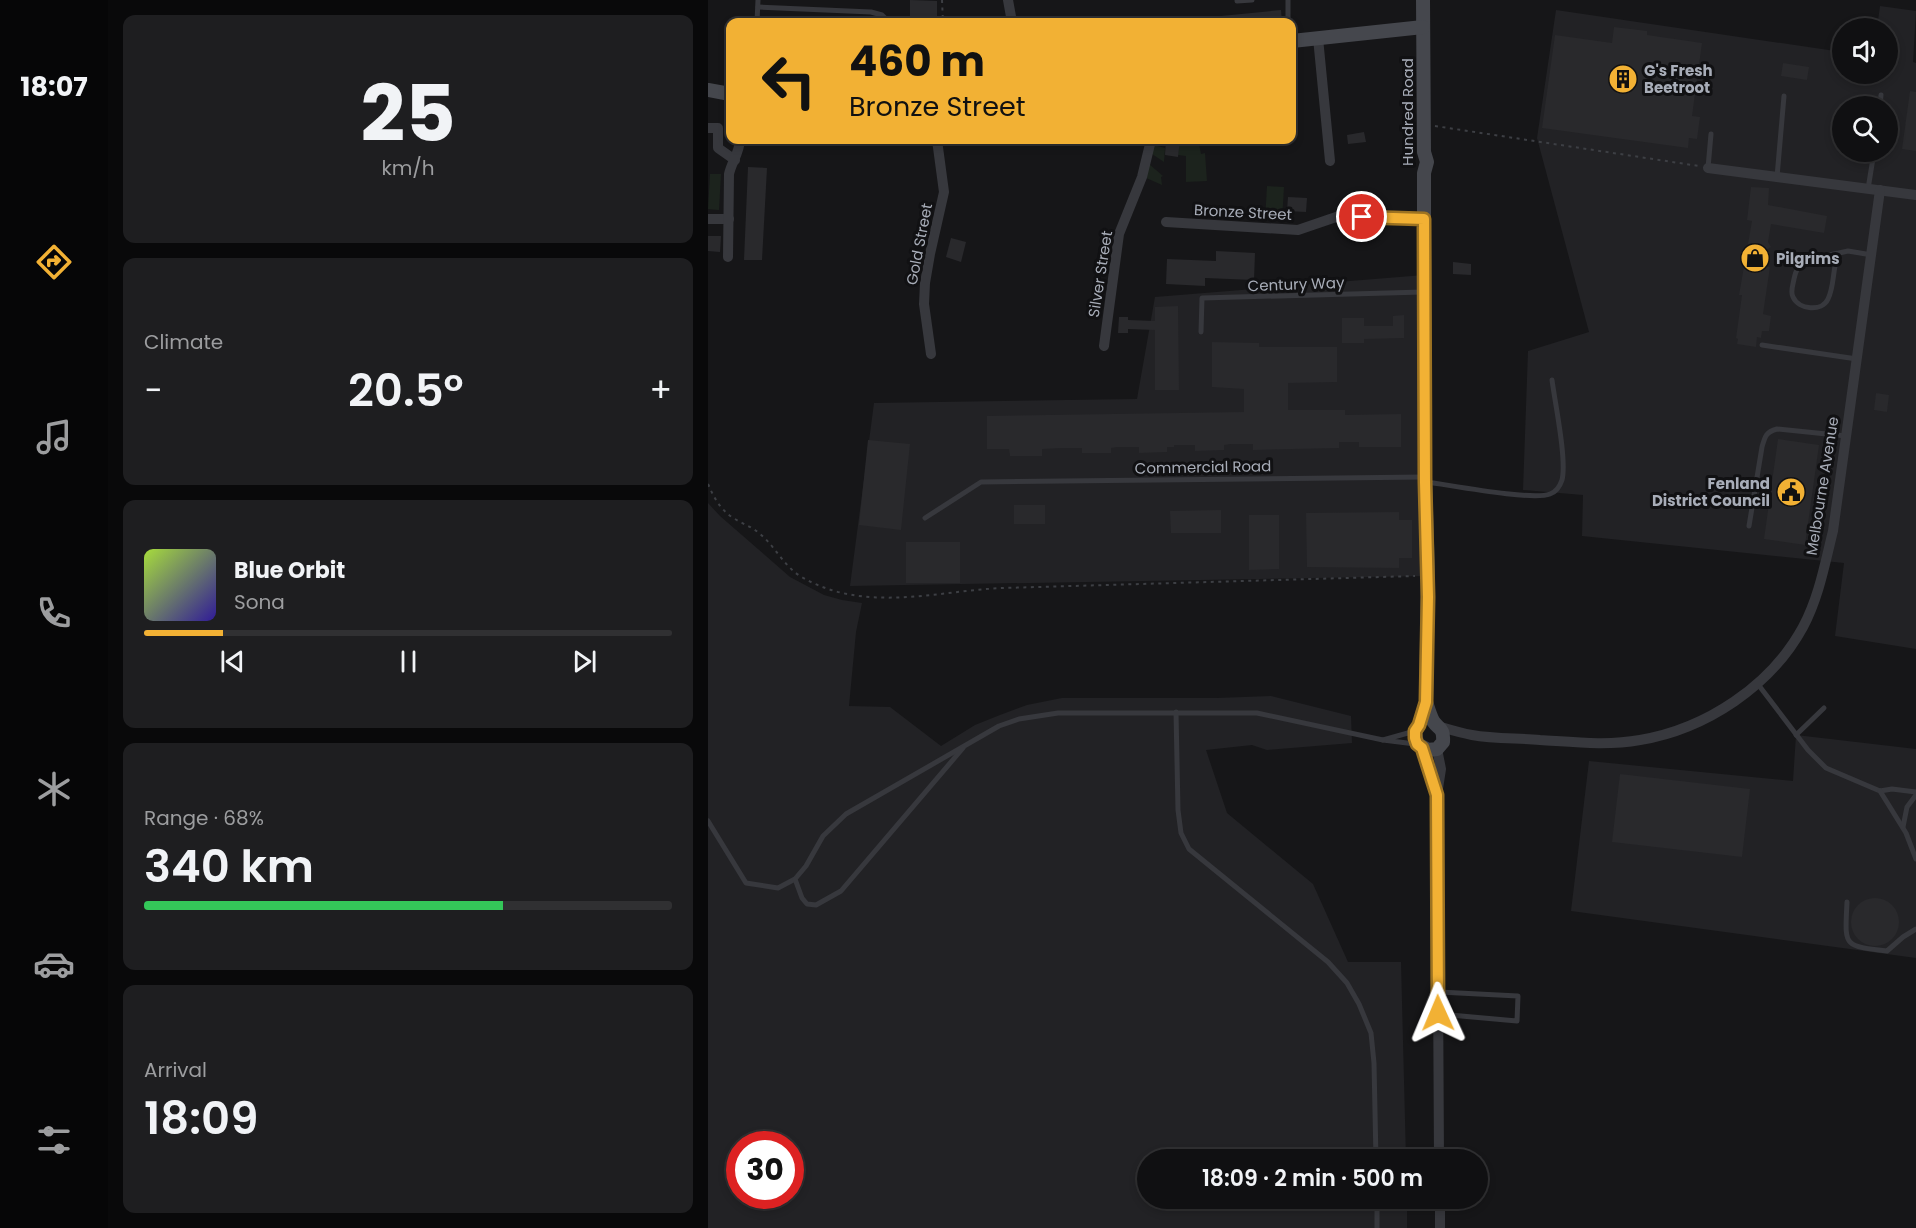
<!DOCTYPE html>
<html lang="en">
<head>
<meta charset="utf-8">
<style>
	:root { --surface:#101012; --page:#1e1e20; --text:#f1f3f6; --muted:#9c9d9f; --line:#303032; --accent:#f2b134 }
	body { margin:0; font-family:Poppins,sans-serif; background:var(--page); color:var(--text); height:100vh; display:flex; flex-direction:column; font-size:22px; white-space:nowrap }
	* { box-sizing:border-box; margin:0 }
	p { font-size:20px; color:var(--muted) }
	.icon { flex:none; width:33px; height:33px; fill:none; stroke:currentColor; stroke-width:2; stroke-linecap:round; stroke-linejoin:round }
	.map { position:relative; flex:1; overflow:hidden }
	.panel { display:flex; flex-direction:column; gap:15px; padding:15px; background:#09090a; width:600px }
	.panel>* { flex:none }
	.banner { position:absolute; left:18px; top:18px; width:570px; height:126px; border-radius:12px; box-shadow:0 3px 9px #0003,0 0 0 2px var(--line); background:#f2b134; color:#111; overflow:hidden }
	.controls { position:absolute; left:1124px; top:18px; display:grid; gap:12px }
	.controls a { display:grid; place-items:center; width:66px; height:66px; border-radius:50%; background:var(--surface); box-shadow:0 3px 9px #0003,0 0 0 2px var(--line); font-size:30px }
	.speed { position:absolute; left:18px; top:1131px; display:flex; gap:12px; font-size:30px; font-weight:700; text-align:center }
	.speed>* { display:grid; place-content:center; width:78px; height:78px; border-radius:50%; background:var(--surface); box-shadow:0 3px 9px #0003,0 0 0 2px var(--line); line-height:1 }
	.speed .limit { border:9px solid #d22; background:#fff; color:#111 }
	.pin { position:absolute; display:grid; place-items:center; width:51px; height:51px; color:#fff; margin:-26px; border:3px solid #fff; border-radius:50%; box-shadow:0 2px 6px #0007 }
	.me { position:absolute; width:66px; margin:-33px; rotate:359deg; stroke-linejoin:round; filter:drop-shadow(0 0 4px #0008) }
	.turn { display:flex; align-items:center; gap:21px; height:126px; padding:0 24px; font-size:27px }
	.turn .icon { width:78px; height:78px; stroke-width:2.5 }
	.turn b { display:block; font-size:42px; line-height:51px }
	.big { font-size:45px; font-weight:600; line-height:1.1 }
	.panel .card { flex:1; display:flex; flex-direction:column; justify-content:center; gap:9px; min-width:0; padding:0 21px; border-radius:12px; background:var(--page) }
	.panel .dial { align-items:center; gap:0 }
	.dial b { font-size:78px; line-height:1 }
	.song { display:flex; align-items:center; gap:18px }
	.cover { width:72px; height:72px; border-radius:9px; background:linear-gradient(135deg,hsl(80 70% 55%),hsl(250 70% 35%)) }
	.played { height:6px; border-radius:3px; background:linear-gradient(90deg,var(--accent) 15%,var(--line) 15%) }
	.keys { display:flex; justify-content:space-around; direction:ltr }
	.heat { display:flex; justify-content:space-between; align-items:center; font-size:33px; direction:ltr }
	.charge { height:9px; border-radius:4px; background:linear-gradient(90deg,#34c759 68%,var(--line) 0) }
	.trip { position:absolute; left:429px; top:1149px; width:351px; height:60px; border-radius:30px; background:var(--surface); box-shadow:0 3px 9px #0003,0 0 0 2px var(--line); font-weight:600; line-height:60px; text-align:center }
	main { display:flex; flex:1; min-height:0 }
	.tab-bar { display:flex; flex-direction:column; width:108px; justify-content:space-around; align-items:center; background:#060607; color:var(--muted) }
	.tab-bar .icon { width:42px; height:42px }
	.tab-bar .current { color:var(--accent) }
	.tab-bar b { font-size:27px; color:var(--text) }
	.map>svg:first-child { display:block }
</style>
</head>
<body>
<main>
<nav class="tab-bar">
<b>18:07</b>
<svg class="icon current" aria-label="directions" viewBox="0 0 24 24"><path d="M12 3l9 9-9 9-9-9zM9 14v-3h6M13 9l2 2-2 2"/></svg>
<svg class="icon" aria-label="music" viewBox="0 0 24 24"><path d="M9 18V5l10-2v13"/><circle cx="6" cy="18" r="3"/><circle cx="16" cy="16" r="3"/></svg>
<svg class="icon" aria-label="phone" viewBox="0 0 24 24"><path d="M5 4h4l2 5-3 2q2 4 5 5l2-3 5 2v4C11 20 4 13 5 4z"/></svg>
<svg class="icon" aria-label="climate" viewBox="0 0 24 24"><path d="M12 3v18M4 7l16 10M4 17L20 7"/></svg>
<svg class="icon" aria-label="car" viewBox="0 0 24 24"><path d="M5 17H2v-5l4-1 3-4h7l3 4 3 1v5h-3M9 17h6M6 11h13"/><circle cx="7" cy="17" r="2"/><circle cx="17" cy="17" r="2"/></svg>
<svg class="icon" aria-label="filters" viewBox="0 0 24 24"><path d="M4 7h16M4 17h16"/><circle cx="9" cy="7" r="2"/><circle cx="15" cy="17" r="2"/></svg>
</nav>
<section class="panel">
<div class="card dial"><b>25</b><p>km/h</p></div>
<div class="card"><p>Climate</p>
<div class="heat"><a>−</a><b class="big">20.5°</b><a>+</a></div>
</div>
<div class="card">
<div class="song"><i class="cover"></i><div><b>Blue Orbit</b><p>Sona</p></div></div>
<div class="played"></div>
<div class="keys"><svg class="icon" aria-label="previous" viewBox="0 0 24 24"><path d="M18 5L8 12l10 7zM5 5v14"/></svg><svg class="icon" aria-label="pause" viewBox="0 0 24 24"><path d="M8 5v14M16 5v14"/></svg><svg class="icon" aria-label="next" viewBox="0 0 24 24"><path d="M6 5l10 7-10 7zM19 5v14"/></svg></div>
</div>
<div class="card"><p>Range · 68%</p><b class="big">340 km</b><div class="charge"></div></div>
<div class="card"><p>Arrival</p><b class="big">18:09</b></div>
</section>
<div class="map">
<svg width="1208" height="1228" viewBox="0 0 1208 1228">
	<rect width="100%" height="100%" fill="#161618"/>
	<g fill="#222225" fill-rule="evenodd">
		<path d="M1172 6 1208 11 1205 62 1208 63V649L1127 636 1136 563 874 536 875 495 815 490 820 351 881 332 829 138 848 10 1134 52V74H1179V28H1169ZM1134 106H1179V152H1134Z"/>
		<path d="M716 275 720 576 142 586 166 403 429 399 447 297Z"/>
		<path d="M0 503 12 516 82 577 116 595 134 600 154 603 148 632 141 706 182 707 233 746 267 725 292 715 319 705 354 698H509L563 696 643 716 644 743 559 750 544 745 498 750 519 813 605 884 640 962H693L698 1159 440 1160V1198L699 1199V1228H0ZM32 1144H82V1196H32Z"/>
		<path d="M1088 735 1208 749V958L863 911 881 761 1085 781Z"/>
	</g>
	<g fill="#1c231d">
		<path d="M477 140H495V143L491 144 493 154 497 153 499 181 478 182V156L470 155 471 146H476Z"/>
		<path d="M446 145 457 148 456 162 444 154Z"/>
		<path d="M441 164 455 176 453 177 454 185 436 177Z"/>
		<path d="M2 174H13L11 210 0 209Z"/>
		<path d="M559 186 576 187 574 221 557 220Z"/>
	</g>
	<g fill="#29292c">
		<path d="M202 0 229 1V22H202Z"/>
		<path d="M573 10 574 22H513V16Z"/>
		<path d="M906 27 939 31V35L994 43 984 116 992 117 989 139 981 138 980 148 834 128 847 35 904 43Z"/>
		<path d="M1075 63 1101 67 1099 80 1073 76Z"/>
		<path d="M1202 91 1208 92V151L1194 149Z"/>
		<path d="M656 132 658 142 640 144 639 135Z"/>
		<path d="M458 140H472L470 157 457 155Z"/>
		<path d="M40 167 59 168 54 260H36Z"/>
		<path d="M1043 187 1061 188 1060 205 1119 216 1116 233 1063 224 1060 242 1063 247 1058 250 1056 266 1062 267 1055 314 1063 316 1061 331H1054L1053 338 1049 337 1048 347 1029 344 1030 339 1028 338 1034 295H1031L1044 221 1039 220Z"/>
		<path d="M580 197 599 198 598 212 579 211Z"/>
		<path d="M0 236H13L12 252 0 251Z"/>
		<path d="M243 238 258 242 253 262 238 257Z"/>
		<path d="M508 251 547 253 546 280 497 278V286L458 284 459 259 508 261Z"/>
		<path d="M745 262 763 264V275L745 274Z"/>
		<path d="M470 306 471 390H447V330L420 329V333H410L411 317H420V320L447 321V307Z"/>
		<path d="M696 315V338L656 339V343H634V318H656V326H685V316Z"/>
		<path d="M504 342 551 343V347H629V382L580 383V410H637V415L693 414V447H651V442H631V448L545 450V444H523L516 445V450L487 451V445H466V447H459V452L431 453V447H409L403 448V453H374V448H355L334 449V456H302L301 449H279V416L536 412V389L504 387Z"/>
		<path d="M1168 393 1181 395 1179 412 1166 410Z"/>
		<path d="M1070 439 1111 445 1097 545 1056 539Z"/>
		<path d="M160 440 202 444 193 530 151 525Z"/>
		<rect x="306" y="505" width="31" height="19"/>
		<path d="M513 510V533H463L462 511Z"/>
		<path d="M691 512V520H704V558H691V568L599 567 598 513Z"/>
		<path d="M541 515H571V569L541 570Z"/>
		<rect x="198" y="542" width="54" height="41"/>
		<path d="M912 774 1042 789 1034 857 904 842Z"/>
		<circle cx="1167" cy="922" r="24"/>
	</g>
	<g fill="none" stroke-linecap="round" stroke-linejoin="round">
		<g stroke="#3d3f44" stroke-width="2" stroke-dasharray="3 4.5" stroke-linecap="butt">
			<path d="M234 0 235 22"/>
			<path d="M727 126 991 166"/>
			<path d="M0 484C6 498 13 511 27 519 35 524 44 527 51 533 67 546 75 565 92 576 155 614 227 591 295 588L707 576"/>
		</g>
		<g stroke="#37383d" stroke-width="5">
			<path d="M580 0V22"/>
			<path d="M529 1 544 0"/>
			<path d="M50 7 163 12 174 15 181 22"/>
			<path d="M49 22 50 0"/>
			<path d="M1172 106 1173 95"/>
			<path d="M1000 168 1003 134"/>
			<path d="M1069 177 1076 96"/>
			<path d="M1160 189 1166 152"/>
			<path d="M1131 253C1121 255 1108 256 1099 261 1090 265 1088 270 1086 279 1085 285 1082 292 1085 297 1091 310 1114 312 1120 299 1127 285 1124 267 1131 253L1140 251 1164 255"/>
			<path d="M493 332 494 298 715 292"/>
			<path d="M1054 345 1149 359"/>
			<path d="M719 482C742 485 824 501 842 494 848 492 852 486 854 480 859 460 847 403 844 380"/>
			<path d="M217 518 273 482 715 477"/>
			<path d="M1041 526 1054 447C1057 436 1058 432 1069 429L1138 436"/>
			<path d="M1049 683 1100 750 1118 768 1172 791 1184 789 1208 792"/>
			<path d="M468 712 470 810 473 833 481 849 620 962 639 983 651 1004 663 1033 666 1063 668 1160"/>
			<path d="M1088 735 1116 708"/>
			<path d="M707 744 675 740 707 731"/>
			<path d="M1172 791 1198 833 1208 859"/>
			<path d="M0 821 38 883 70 888 87 879 98 866 115 836 138 814 291 726 311 719 350 713H549L675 740"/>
			<path d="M1195 827 1199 807 1208 795"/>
			<path d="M87 879 94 898 99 904 108 905 133 891 255 748"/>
			<path d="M1139 902C1137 946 1134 946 1179 951L1195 937 1208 929"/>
			<path d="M731 1014 809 1021 810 996 731 992"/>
			<path d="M669 1198V1228"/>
		</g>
		<g stroke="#37383d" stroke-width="10">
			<path d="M300 0 304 22"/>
			<path d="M610 38 622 161"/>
			<path d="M0 128H10V148L27 160"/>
			<path d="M1000 168 1208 195"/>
			<path d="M0 219H21"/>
			<path d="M458 222 590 230 631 216 716 219"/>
			<path d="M20 257 21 174C24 161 31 154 32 140"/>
			<path d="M396 346 411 234 434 177 443 140"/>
			<path d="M223 354 216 304 217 283 222 254 236 192 229 140"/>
			<path d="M733 727C743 730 753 733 764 735 786 739 809 738 832 740 865 742 899 746 932 740 998 729 1063 686 1095 627 1111 597 1117 563 1125 531L1172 190"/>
			<path d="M714 748 728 792"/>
			<path d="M729 749 733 769 729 795 731 1160"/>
			<path d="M732 1198V1228"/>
		</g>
		<g stroke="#45474d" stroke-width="14">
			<path d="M715 0 716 152 719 162 716 173V219L717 477 720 576 718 702 711 725 707 731 709 744 720 750 729 749 735 742C736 727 731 730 725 721 722 715 720 708 718 702"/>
			<path d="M584 41 715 27"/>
			<path d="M0 90 22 94"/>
		</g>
	</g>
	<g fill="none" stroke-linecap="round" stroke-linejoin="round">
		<g stroke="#9d7322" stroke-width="15">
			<path id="route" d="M654 217 716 219 717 482 720 597 718 702 711 725 707 731V738L709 744 714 748 729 795 730 1013"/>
		</g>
		<use href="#route" stroke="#f2b134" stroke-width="10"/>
	</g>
	<defs>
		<g id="building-disc" transform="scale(1.5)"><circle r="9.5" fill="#f2b134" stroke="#111113"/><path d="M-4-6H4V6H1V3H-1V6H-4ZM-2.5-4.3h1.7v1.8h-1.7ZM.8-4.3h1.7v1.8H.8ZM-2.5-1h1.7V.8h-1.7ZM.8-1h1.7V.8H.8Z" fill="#111"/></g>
		<g id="shop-disc" transform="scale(1.5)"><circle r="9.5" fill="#f2b134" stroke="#111113"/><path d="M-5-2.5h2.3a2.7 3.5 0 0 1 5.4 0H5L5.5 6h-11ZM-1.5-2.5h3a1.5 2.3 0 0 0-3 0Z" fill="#111"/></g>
		<g id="civic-disc" transform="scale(1.5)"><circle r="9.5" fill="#f2b134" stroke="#111113"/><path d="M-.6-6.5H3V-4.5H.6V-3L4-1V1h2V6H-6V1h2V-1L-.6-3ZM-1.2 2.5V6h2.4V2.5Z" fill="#111"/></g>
	</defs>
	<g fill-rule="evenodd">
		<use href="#building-disc" x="915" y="79"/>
		<use href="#shop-disc" x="1047" y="258"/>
		<use href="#civic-disc" x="1083" y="492"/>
	</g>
	<g text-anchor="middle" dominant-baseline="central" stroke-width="6" stroke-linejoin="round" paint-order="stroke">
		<g font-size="15" font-weight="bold" fill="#a8adb8" stroke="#111113" text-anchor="start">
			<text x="936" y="70">G's Fresh<tspan x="936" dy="17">Beetroot</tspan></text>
			<text x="1068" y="258">Pilgrims</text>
			<text x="1062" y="483" text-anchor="end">Fenland<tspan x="1062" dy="17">District Council</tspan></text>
		</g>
		<g font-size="15" fill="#a8adb8" stroke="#111113">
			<text transform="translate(699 112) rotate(-90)">Hundred Road</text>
			<text transform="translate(535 212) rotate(3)">Bronze Street</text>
			<text transform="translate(211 244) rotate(-79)">Gold Street</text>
			<text transform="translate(392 274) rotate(-81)">Silver Street</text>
			<text transform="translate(588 284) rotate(-2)">Century Way</text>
			<text transform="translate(495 467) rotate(-1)">Commercial Road</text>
			<text transform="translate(1114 486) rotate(-81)">Melbourne Avenue</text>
		</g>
	</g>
</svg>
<div class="controls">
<a><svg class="icon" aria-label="sound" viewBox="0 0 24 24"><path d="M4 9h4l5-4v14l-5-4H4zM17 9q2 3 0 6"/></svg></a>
<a><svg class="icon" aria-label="search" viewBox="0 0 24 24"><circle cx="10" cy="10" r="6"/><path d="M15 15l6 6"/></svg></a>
</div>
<div class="speed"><div class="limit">30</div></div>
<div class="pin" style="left:654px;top:217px;background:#d93025"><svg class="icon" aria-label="arrive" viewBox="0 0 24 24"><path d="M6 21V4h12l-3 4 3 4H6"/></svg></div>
<svg class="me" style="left:730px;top:1013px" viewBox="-20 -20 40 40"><path d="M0-17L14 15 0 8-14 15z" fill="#f2b134" stroke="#fff" stroke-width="4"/></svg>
<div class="trip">18:09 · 2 min · 500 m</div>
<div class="banner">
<div class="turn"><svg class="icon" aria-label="left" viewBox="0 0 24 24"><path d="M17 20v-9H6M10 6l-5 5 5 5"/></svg><div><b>460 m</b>Bronze Street</div></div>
</div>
</div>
</main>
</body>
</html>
